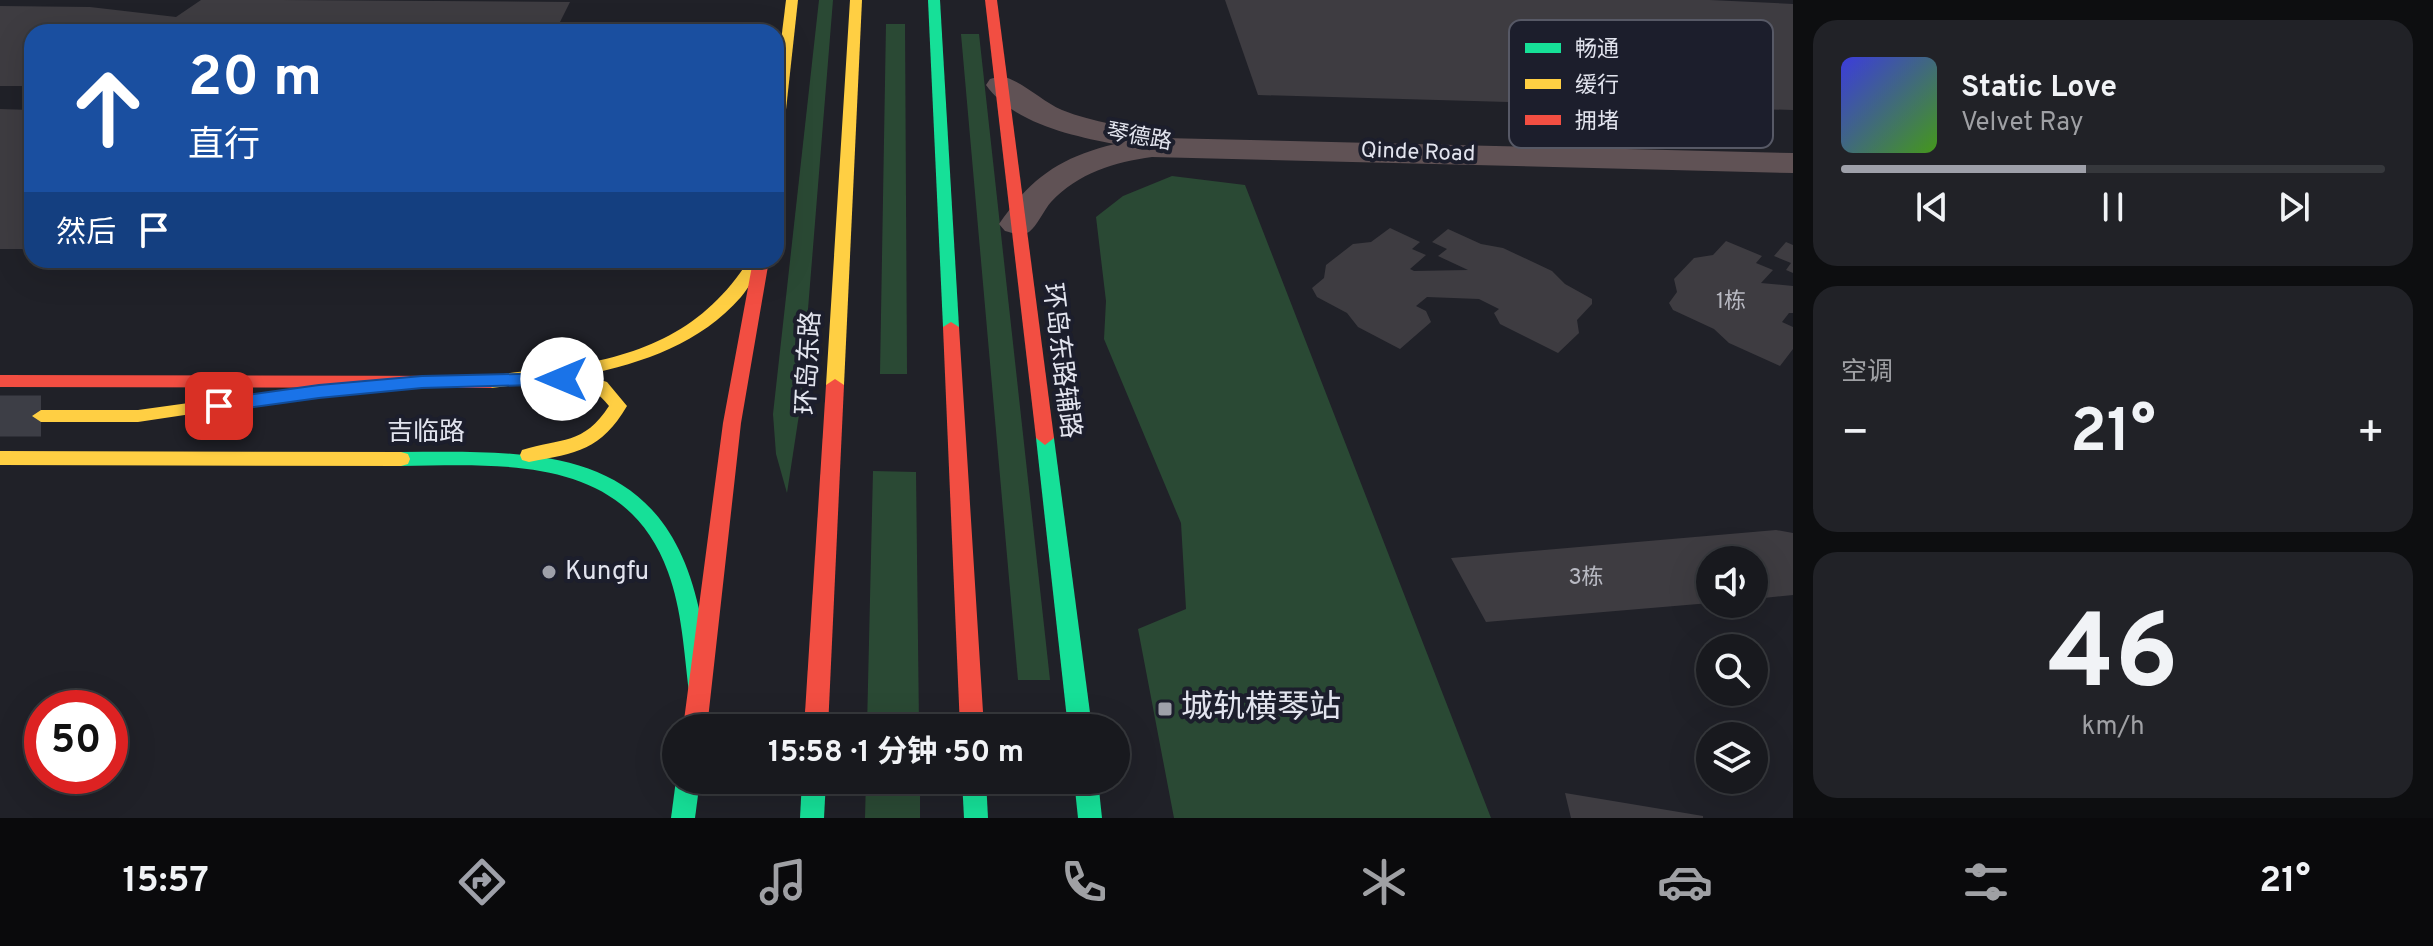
<!DOCTYPE html>
<html lang="zh">
<head>
<meta charset="utf-8">
<style>
	:root { --surface:#18191e; --page:#212227; --text:#f1f3f6; --muted:#9fa0a4; --line:#36383c; --accent:#9ea0a9 }
	body { margin:0; font-family:Overpass,"Noto Sans SC",sans-serif; background:var(--page); color:var(--text); height:100vh; display:flex; flex-direction:column; font-size:30px; white-space:nowrap }
	* { box-sizing:border-box; margin:0 }
	p { font-size:26px; color:var(--muted) }
	.icon { flex:none; width:44px; height:44px; fill:none; stroke:currentColor; stroke-width:2; stroke-linecap:round; stroke-linejoin:round }
	.map { position:relative; flex:1; overflow:hidden }
	.panel { display:flex; flex-direction:column; gap:20px; padding:20px; background:#0d0e10; width:640px }
	.panel>* { flex:none }
	.top-card { position:absolute; left:24px; top:24px; width:760px; height:244px; border-radius:24px; box-shadow:0 8px 32px #0002,0 0 0 2px var(--line); background:#1a4fa0; color:#fff; overflow:hidden }
	.controls { position:absolute; left:1696px; top:546px; display:grid; gap:16px }
	.controls a { display:grid; place-items:center; width:72px; height:72px; border-radius:50%; background:var(--surface); box-shadow:0 8px 32px #0002,0 0 0 2px var(--line); font-size:40px }
	.speed { position:absolute; left:24px; top:690px; display:flex; gap:16px; font-size:40px; font-weight:700; text-align:center }
	.speed>* { display:grid; place-content:center; width:104px; height:104px; border-radius:50%; background:var(--surface); box-shadow:0 8px 32px #0002,0 0 0 2px var(--line); line-height:1 }
	.speed .limit { border:12px solid #d22; background:#fff; color:#111 }
	.pin { position:absolute; display:grid; place-items:center; width:68px; height:68px; color:#fff; margin:-34px; border-radius:16px; box-shadow:0 4px 12px #0006 }
	.me { position:absolute; width:88px; margin:-44px; rotate:270deg; stroke-linejoin:round; filter:drop-shadow(0 0 6px #0008) }
	.turn { display:flex; align-items:center; gap:28px; height:168px; padding:0 32px; font-size:36px }
	.turn .icon { width:104px; height:104px; stroke-width:2.5 }
	.turn b { display:block; font-size:56px; line-height:68px }
	.then { display:flex; align-items:center; height:76px; padding:0 32px; background:#0003; gap:16px; font-size:30px }
	.big { font-size:60px; font-weight:700; line-height:1.1 }
	.panel .tile { flex:1; display:flex; flex-direction:column; justify-content:center; gap:12px; min-width:0; padding:0 28px; border-radius:24px; background:var(--page) }
	.panel .dial { align-items:center; gap:0 }
	.dial b { font-size:104px; line-height:1 }
	.song { display:flex; align-items:center; gap:24px }
	.cover { width:96px; height:96px; border-radius:12px; background:linear-gradient(135deg,hsl(240 70% 55%),hsl(100 70% 35%)) }
	.played { height:8px; border-radius:4px; background:linear-gradient(90deg,var(--accent) 45%,var(--line) 45%) }
	.keys { display:flex; justify-content:space-around; direction:ltr }
	.heat { display:flex; justify-content:space-between; align-items:center; font-size:44px; direction:ltr }
	.trip { position:absolute; left:662px; top:714px; width:468px; height:80px; border-radius:40px; background:var(--surface); box-shadow:0 8px 32px #0002,0 0 0 2px var(--line); font-weight:700; line-height:80px; text-align:center }
	.tab-bar { display:flex; height:128px; justify-content:space-around; align-items:center; background:#0a0a0c; color:var(--muted) }
	.tab-bar .icon { width:56px; height:56px }
	.tab-bar .current { color:var(--accent) }
	.tab-bar b { font-size:36px; color:var(--text) }
	main { display:flex; flex:1; min-height:0 }
	.map>svg:first-child { display:block }
</style>
</head>
<body>
<main>
<div class="map">
<svg width="1793" height="818" viewBox="0 0 1793 818">
	<rect width="100%" height="100%" fill="#202128"/>
	<g fill="#2a4934">
		<path d="M819 0H833L800 408 787 493 776 454 773 414Z"/>
		<path d="M886 24H905L907 374H880Z"/>
		<path d="M961 34H979L1050 680H1018Z"/>
		<path d="M1172 176 1245 185 1491 818H1174L1138 629 1186 609 1181 523 1104 339 1106 301 1096 217 1123 196Z"/>
		<path d="M873 471 916 472 919 728H867Z"/>
		<path d="M866 780H920V818H865Z"/>
	</g>
	<g fill="#3e3c41">
		<path d="M201 0H283L570 2 555 32H32V86H0V6L90 7 176 17Z"/>
		<path d="M1225 0H1710L1793 4V110L1258 95Z"/>
		<path d="M0 109 32 110V249H0Z"/>
		<path d="M1390 228 1420 242 1412 249 1426 255 1410 269 1414 271 1468 270 1438 256 1447 249 1432 242 1448 229 1481 244 1503 248 1552 271 1565 284 1592 299V304L1577 320 1579 333 1558 353 1500 324 1494 313 1499 309 1479 299 1427 297 1416 306 1426 311 1431 322 1400 349 1358 327 1347 313 1317 297 1312 288 1324 278 1326 265 1353 244 1371 242Z"/>
		<path d="M1726 241 1762 256 1756 263 1773 270 1761 283 1793 286V313H1789L1782 322 1793 327V349L1780 366 1729 343 1714 329 1673 310 1669 303 1677 292 1674 279 1694 258 1713 255Z"/>
		<path d="M1786 242 1793 245V273L1786 270 1791 263 1774 256Z"/>
		<path d="M1776 530 1793 533V595L1754 599V560H1710V603L1486 622 1451 558Z"/>
		<path d="M1565 793 1703 816V818H1571Z"/>
	</g>
	<g fill="none" stroke-linecap="round" stroke-linejoin="round">
		<path stroke="#3d3e46" stroke-width="41" stroke-dasharray="41 20" stroke-linecap="butt" d="M0 416H41"/>
		<path fill="#605255" fill-rule="evenodd" d="M1001 76C1023 81 1041 101 1062 110 1094 123 1128 126 1161 134L1164 138 1793 153V173L1152 157C1115 162 1078 173 1051 202 1044 210 1037 226 1029 232 1021 236 1012 233 1005 231L999 224C1031 178 1060 157 1115 144 1072 136 1013 123 986 85L990 79Z"/>
		<g fill="#16e098" fill-rule="evenodd">
			<path d="M928 0H940L959 327 951 332 943 327Z"/>
			<path d="M1045 431 1054 438 1092 728H1068L1036 438Z"/>
			<path d="M401 452C539 451 663 445 699 609 703 629 716 682 708 699L700 702 692 699 689 692C684 652 682 610 668 572 625 454 504 465 401 466L394 464 392 459 394 454Z"/>
			<path d="M676 780H700L695 818H671Z"/>
			<path d="M802 780H826L824 818H800Z"/>
			<path d="M962 780H986L988 818H964Z"/>
			<path d="M1074 780H1098L1102 818H1078Z"/>
		</g>
		<g fill="#ffcf43" fill-rule="evenodd">
			<path d="M786 0H798L783 137 776 141V82Z"/>
			<path d="M850 0H862L844 385 835 391 826 385Z"/>
			<path d="M749 260H765C757 272 750 286 741 297 701 343 643 363 585 375L607 382 627 406C601 450 577 453 529 462L522 460 520 455 522 450C561 438 584 445 609 406 589 379 573 394 552 381L491 388 485 386 482 382 485 378C510 371 538 371 564 367 644 355 704 330 749 260Z"/>
			<path d="M232 397 238 399 241 403 238 407 138 422H41L32 416 41 410H138Z"/>
			<path d="M0 451 401 452 408 454 410 459 408 464 401 466 0 465Z"/>
		</g>
		<g fill="#f24e42" fill-rule="evenodd">
			<path d="M985 0H997L1054 438 1045 445 1036 438Z"/>
			<path d="M760 261 768 266 741 423 707 728H683L723 423 752 266Z"/>
			<path d="M951 322 959 327 984 728H960L943 327Z"/>
			<path d="M0 375 491 376 500 382 491 388 0 387Z"/>
			<path d="M835 379 844 385 828 728H804L826 385Z"/>
		</g>
	</g>
	<path fill="#1a73e8" stroke="#114b97" stroke-width="2" d="M562 373 569 375 571 379 569 384 422 388 319 398 219 412 210 406 219 399 319 385 422 376Z"/>
	<g fill="#9ea0a9" stroke="#1c1e2c" stroke-width="3">
		<circle cx="549" cy="572" r="8"/>
		<rect x="1157" y="701" width="16" height="16" rx="4"/>
	</g>
	<g text-anchor="middle" dominant-baseline="central" stroke-width="8" stroke-linejoin="round" paint-order="stroke">
		<g font-size="22" fill="#e2e4ee" stroke="#1c1e2c">
			<text transform="translate(1139 138) rotate(10)">琴德路</text>
			<text transform="translate(1418 153) rotate(2)">Qinde Road</text>
		</g>
		<g font-size="22" fill="#b9bac3">
			<text x="1731" y="302">1栋</text>
			<text x="1586" y="578">3栋</text>
		</g>
		<g font-size="26" fill="#e2e4ee" stroke="#1c1e2c">
			<text transform="translate(1060 361) rotate(83)">环岛东路辅路</text>
			<text transform="translate(810 363) rotate(-87)">环岛东路</text>
			<text x="426" y="433">吉临路</text>
		</g>
		<g font-size="26" fill="#e2e4ee" stroke="#1c1e2c" text-anchor="start">
			<text x="565" y="572">Kungfu</text>
		</g>
		<g font-size="32" fill="#e2e4ee" stroke="#1c1e2c" text-anchor="start">
			<text x="1181" y="709">城轨横琴站</text>
		</g>
	</g>
	<rect x="1509" y="20" width="264" height="128" rx="12" fill="#1c1e2c" stroke="#575966" stroke-width="2"/>
	<rect x="1525" y="43" width="36" height="10" fill="#16e098"/>
	<rect x="1525" y="79" width="36" height="10" fill="#ffcf43"/>
	<rect x="1525" y="115" width="36" height="10" fill="#f24e42"/>
	<g font-size="22" fill="#e2e4ee">
		<text x="1575" y="56">畅通</text>
		<text x="1575" y="92">缓行</text>
		<text x="1575" y="128">拥堵</text>
	</g>
</svg>
<div class="controls">
<a><svg class="icon" aria-label="sound" viewBox="0 0 24 24"><path d="M4 9h4l5-4v14l-5-4H4zM17 9q2 3 0 6"/></svg></a>
<a><svg class="icon" aria-label="search" viewBox="0 0 24 24"><circle cx="10" cy="10" r="6"/><path d="M15 15l6 6"/></svg></a>
<a><svg class="icon" aria-label="layers" viewBox="0 0 24 24"><path d="M12 4l9 5-9 5-9-5zM3 14l9 5 9-5"/></svg></a>
</div>
<div class="speed"><div class="limit">50</div></div>
<div class="pin" style="left:219px;top:406px;background:#d93025"><svg class="icon" aria-label="arrive" viewBox="0 0 24 24"><path d="M6 21V4h12l-3 4 3 4H6"/></svg></div>
<svg class="me" style="left:562px;top:379px" viewBox="-20 -20 40 40"><circle r="19" fill="#fff"/><path d="M0-13L10 11 0 6-10 11z" fill="#1a73e8"/></svg>
<div class="trip">15:58 · 1 分钟 · 50 m</div>
<div class="top-card">
<div class="turn"><svg class="icon" aria-label="ahead" viewBox="0 0 24 24"><path d="M12 20V5M6 11l6-6 6 6"/></svg><div><b>20 m</b>直行</div></div>
<div class="then">然后<svg class="icon" aria-label="arrive" viewBox="0 0 24 24"><path d="M6 21V4h12l-3 4 3 4H6"/></svg></div>
</div>
</div>
<section class="panel">
<div class="tile">
<div class="song"><i class="cover"></i><div><b>Static Love</b><p>Velvet Ray</p></div></div>
<div class="played"></div>
<div class="keys"><svg class="icon" aria-label="previous" viewBox="0 0 24 24"><path d="M18 5L8 12l10 7zM5 5v14"/></svg><svg class="icon" aria-label="pause" viewBox="0 0 24 24"><path d="M8 5v14M16 5v14"/></svg><svg class="icon" aria-label="next" viewBox="0 0 24 24"><path d="M6 5l10 7-10 7zM19 5v14"/></svg></div>
</div>
<div class="tile"><p>空调</p>
<div class="heat"><a>−</a><b class="big">21°</b><a>+</a></div>
</div>
<div class="tile dial"><b>46</b><p>km/h</p></div>
</section>
</main>
<nav class="tab-bar">
<b>15:57</b>
<svg class="icon current" aria-label="directions" viewBox="0 0 24 24"><path d="M12 3l9 9-9 9-9-9zM9 14v-3h6M13 9l2 2-2 2"/></svg>
<svg class="icon" aria-label="music" viewBox="0 0 24 24"><path d="M9 18V5l10-2v13"/><circle cx="6" cy="18" r="3"/><circle cx="16" cy="16" r="3"/></svg>
<svg class="icon" aria-label="phone" viewBox="0 0 24 24"><path d="M5 4h4l2 5-3 2q2 4 5 5l2-3 5 2v4C11 20 4 13 5 4z"/></svg>
<svg class="icon" aria-label="climate" viewBox="0 0 24 24"><path d="M12 3v18M4 7l16 10M4 17L20 7"/></svg>
<svg class="icon" aria-label="car" viewBox="0 0 24 24"><path d="M5 17H2v-5l4-1 3-4h7l3 4 3 1v5h-3M9 17h6M6 11h13"/><circle cx="7" cy="17" r="2"/><circle cx="17" cy="17" r="2"/></svg>
<svg class="icon" aria-label="filters" viewBox="0 0 24 24"><path d="M4 7h16M4 17h16"/><circle cx="9" cy="7" r="2"/><circle cx="15" cy="17" r="2"/></svg>
<b>21°</b>
</nav>
</body>
</html>
